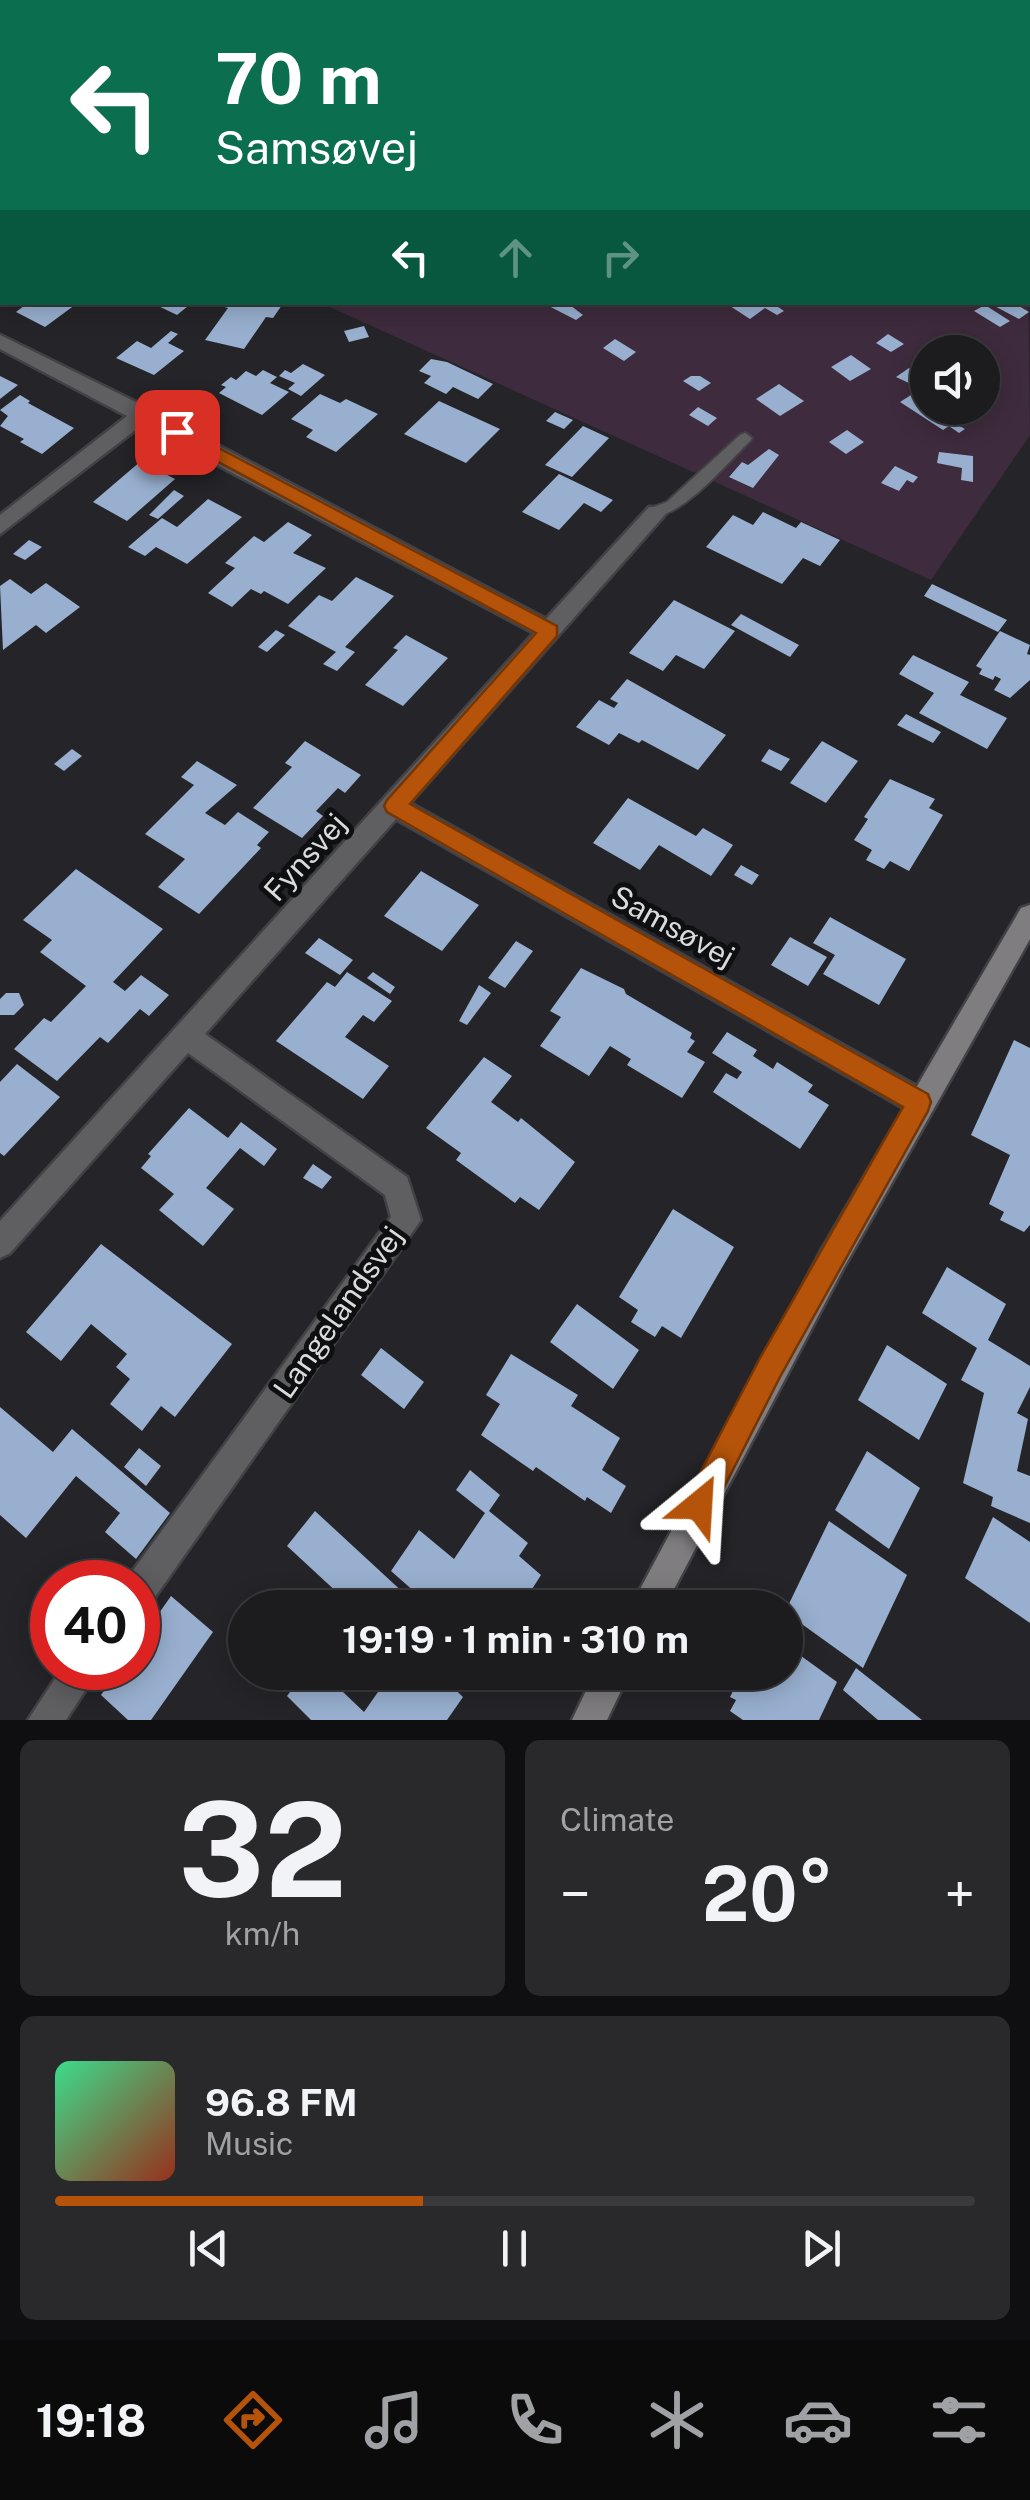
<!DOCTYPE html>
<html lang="en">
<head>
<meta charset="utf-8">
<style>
	:root { --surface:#1c1c1f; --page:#29292c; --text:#f1f3f6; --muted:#a0a1a4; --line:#3a3a3d; --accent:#b45309 }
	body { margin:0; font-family:"Public Sans",sans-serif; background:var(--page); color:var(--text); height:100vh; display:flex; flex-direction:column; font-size:38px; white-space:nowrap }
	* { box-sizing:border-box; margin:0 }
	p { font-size:32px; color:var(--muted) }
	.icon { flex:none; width:55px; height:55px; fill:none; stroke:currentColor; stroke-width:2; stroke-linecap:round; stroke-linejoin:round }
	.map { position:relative; height:1720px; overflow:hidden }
	.side { display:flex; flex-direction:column; gap:20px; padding:20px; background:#0f0f11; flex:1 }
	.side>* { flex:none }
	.top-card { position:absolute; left:0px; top:0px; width:1030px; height:305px; box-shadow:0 5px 25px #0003,0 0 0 2px var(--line); background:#0b6e4f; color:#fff; overflow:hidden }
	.tools { position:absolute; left:910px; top:335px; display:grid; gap:20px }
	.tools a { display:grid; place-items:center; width:90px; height:90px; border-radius:50%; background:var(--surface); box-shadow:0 5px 25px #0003,0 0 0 2px var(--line); font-size:50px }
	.speed { position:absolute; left:30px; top:1560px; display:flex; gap:20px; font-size:50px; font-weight:700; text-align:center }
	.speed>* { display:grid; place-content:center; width:130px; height:130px; border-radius:50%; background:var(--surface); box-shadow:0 5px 25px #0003,0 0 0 2px var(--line); line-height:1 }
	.speed .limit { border:15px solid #d22; background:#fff; color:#111 }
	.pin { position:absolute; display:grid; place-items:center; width:85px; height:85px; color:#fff; margin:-42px; border-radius:20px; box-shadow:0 5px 15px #0006 }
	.me { position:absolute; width:110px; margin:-55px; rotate:27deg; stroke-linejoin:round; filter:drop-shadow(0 0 8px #0008) }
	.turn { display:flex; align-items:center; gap:35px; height:210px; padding:0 50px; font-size:45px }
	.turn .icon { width:130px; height:130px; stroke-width:2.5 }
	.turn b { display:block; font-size:70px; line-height:85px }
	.lanes { display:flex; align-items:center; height:95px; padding:0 50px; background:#0003; justify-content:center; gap:50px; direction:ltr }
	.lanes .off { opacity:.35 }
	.big { font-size:75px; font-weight:700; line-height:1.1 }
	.side .card { flex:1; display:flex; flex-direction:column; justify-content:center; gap:15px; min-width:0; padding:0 35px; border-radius:15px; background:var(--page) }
	.side .dial { align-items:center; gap:0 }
	.dial b { font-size:130px; line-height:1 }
	.song { display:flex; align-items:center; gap:30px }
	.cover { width:120px; height:120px; border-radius:15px; background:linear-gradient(135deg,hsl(150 70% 55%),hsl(10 70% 35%)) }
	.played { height:10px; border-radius:5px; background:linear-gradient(90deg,var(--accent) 40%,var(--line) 40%) }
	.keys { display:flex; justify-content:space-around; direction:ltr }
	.heat { display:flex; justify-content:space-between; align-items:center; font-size:55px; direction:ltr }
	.side .tiles { flex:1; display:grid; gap:20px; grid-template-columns:1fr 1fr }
	.card:last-child { grid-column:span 2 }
	.trip { position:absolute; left:228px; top:1590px; width:575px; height:100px; border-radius:50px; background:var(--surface); box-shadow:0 5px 25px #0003,0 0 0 2px var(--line); font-weight:700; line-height:100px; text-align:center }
	.tabs { display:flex; height:160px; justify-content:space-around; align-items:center; background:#0b0b0c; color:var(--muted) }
	.tabs .icon { width:70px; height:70px }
	.tabs .selected { color:var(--accent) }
	.tabs b { font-size:45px; color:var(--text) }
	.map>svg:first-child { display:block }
</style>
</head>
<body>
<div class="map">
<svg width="1030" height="1720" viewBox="0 0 1030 1720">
	<rect width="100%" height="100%" fill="#252529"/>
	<g fill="#3e2b3d" fill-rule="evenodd">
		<path d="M0 0H484L488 2H2V157Z"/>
		<path d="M1028 259 1030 435 931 580 321 303 1028 302ZM928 352H982V408H928Z"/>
	</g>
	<g fill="#98afcf">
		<path d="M29 302H79L45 327 16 312Z"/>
		<path d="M150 302H193L177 315Z"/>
		<path d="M223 302H270L282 305 273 318 266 317 244 349 205 340 228 308 221 306Z"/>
		<path d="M541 302H566L583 315 576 320Z"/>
		<path d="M736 302H771L784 311 777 315 765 308 750 319 730 306Z"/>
		<path d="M987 302H1012L1029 312 1019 319Z"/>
		<path d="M985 305 1010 321 1000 327 974 311Z"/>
		<path d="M364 326 369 337 349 342 344 331Z"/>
		<path d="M171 331 178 334 168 343 184 351 154 375 116 358 137 341 151 348Z"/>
		<path d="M888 334 904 344 891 352 876 343Z"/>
		<path d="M615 339 636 352 624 361 603 348Z"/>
		<path d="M851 355 871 369 850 381 831 367Z"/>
		<path d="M431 359 447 362 493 384 478 399 453 387 446 394 424 383 431 376 419 371Z"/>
		<path d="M303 364 325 375 301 396 288 389 295 383 279 376 285 370 291 373Z"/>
		<path d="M909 368 928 381V392L896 377Z"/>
		<path d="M263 370 277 377 270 383 289 392 262 415 219 393 226 387 221 385 231 377 236 380 246 371 256 376Z"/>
		<path d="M0 376 18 385 0 399Z"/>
		<path d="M691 376H700L711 383 699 391 683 381Z"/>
		<path d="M779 384 804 401 780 416 756 399Z"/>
		<path d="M320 394 340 403 346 399 378 414 336 452 306 437 313 430 291 419Z"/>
		<path d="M20 395 30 401 28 403 74 428 42 454 20 442 24 439 0 426 8 416 0 410Z"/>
		<path d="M911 395 928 408 965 429 959 433 949 426 943 430 900 402Z"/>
		<path d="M439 401 500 429 466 463 404 434Z"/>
		<path d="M698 407 717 418 708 426 689 415Z"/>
		<path d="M555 412 573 420 564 429 546 421Z"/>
		<path d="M583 426 609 438 572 477 545 465Z"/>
		<path d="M847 430 864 442 846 454 829 442Z"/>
		<path d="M769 449 779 455 753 488 729 477 742 462 748 465Z"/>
		<path d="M939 452 973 456V482L961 480 962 468 937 463Z"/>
		<path d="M141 461 175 479 127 521 93 502Z"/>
		<path d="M895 466 918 477 913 483 907 480 899 491 881 483Z"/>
		<path d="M559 474 613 500 601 512 584 503 559 530 522 512Z"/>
		<path d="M174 490 184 496 158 519 149 515Z"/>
		<path d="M208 499 242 517 187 564 156 547 145 556 128 547 162 518 177 527Z"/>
		<path d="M763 512 796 528 801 522 840 540 820 566 803 558 782 584 706 547 733 515 753 525Z"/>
		<path d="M288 522 312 535 293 553 326 568 288 604 264 591 261 594 251 589 232 607 208 593 235 568 225 563 254 536 264 542Z"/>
		<path d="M29 540 42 547 25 560 13 554Z"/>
		<path d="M356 577 394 596 345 647 355 652 337 671 323 664 336 652 288 626 319 595 332 601Z"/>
		<path d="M10 579 31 594 46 583 80 607 46 633 36 625 3 650 0 586Z"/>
		<path d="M932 584 1007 620 998 632 924 596Z"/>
		<path d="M674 600 735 631 704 669 676 655 663 671 629 653Z"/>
		<path d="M741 614 799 645 790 657 731 625Z"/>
		<path d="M276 630 285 635 267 652 258 647Z"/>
		<path d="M1000 631 1030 645 1027 654 1030 655V680L1010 698 994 690 1001 679 995 676 993 680 979 674 982 669 976 666Z"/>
		<path d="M406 635 448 658 403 706 365 685 398 650 393 648Z"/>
		<path d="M913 655 969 682 960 695 1007 718 987 749 919 713 934 693 899 674Z"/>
		<path d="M627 679 726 735 698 770 642 740 639 743 619 733 609 745 576 727 599 700 614 708 618 703 610 699Z"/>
		<path d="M906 714 941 732 933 743 897 725Z"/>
		<path d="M305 741 361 775 345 793 338 788 316 811 323 816 302 838 253 808 292 767 285 763Z"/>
		<path d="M822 741 858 761 826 803 790 783Z"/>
		<path d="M72 749 82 756 64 771 54 764Z"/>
		<path d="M769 749 790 759 781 771 761 761Z"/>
		<path d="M197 761 237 785 205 813 225 825 238 812 269 832 257 845 261 848 199 914 158 887 185 859 145 834 194 785 181 777Z"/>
		<path d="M890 779 935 799 929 808 943 815 909 871 890 861 884 869 866 860 872 850 854 840 868 819 864 817Z"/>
		<path d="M628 798 696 836 703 828 733 845 711 876 659 845 640 870 593 843Z"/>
		<path d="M741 865 759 875 752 885 734 875Z"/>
		<path d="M76 869 163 929 113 982 125 991 141 975 169 995 149 1016 140 1009 108 1043 100 1037 57 1081 14 1049 44 1018 51 1022 86 986 40 952 52 940 23 920Z"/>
		<path d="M421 871 479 905 442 951 384 916Z"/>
		<path d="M830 917 906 959 879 1005 823 974 835 955 813 943Z"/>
		<path d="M790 937 827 957 808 986 771 965Z"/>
		<path d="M319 938 353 960 340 975 305 953Z"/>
		<path d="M516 941 533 951 505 988 488 978Z"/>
		<path d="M581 968 624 989 626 994 692 1033 690 1038 695 1041 687 1052 705 1062 682 1098 627 1065 631 1059 610 1046 589 1076 540 1046 561 1017 550 1011Z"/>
		<path d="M347 972 392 1001 374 1022 363 1015 345 1037 389 1066 363 1099 276 1041 327 982 335 987Z"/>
		<path d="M373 972 395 987 390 994 367 978Z"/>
		<path d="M479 985 491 993 467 1025 459 1021Z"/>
		<path d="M6 993H19L24 1005 14 1015H0V999Z"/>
		<path d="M727 1032 757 1050 753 1056 773 1069 777 1062 813 1085 808 1092 829 1105 800 1149 713 1092 726 1073 737 1079 742 1072 712 1053Z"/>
		<path d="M1014 1040 1030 1048V1225L1024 1232 1000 1220 1004 1212 989 1204 1010 1155 971 1135Z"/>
		<path d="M484 1057 512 1076 491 1102 518 1122 521 1118 575 1162 539 1210 520 1197 515 1203 456 1160 461 1153 426 1128Z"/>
		<path d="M17 1064 60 1097 4 1156 0 1153V1082Z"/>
		<path d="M189 1108 228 1138 241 1122 277 1149 264 1166 240 1148 206 1188 234 1209 203 1246 159 1210 174 1194 141 1168 151 1156 148 1154Z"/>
		<path d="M313 1164 332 1177 322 1189 303 1178Z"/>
		<path d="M673 1209 734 1247 681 1338 662 1326 655 1337 631 1322 638 1310 619 1297Z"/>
		<path d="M101 1244 232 1344 175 1417 161 1406 142 1431 110 1404 130 1379 116 1367 127 1354 91 1324 61 1361 26 1332Z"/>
		<path d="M947 1267 1006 1304 988 1340 1030 1366V1387L1017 1413 1028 1419 1017 1471 1030 1476V1523L991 1506 993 1497 963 1483 984 1393 961 1380 977 1348 922 1313Z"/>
		<path d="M577 1304 639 1350 613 1389 550 1342Z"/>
		<path d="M887 1345 947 1384 919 1440 858 1400Z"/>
		<path d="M381 1348 424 1382 404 1409 361 1375Z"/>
		<path d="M511 1354 578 1395 571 1406 620 1438 602 1470 626 1486 611 1513 587 1497 585 1501 536 1467 533 1471 481 1435 500 1404 486 1395Z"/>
		<path d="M0 1407 53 1452 72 1429 170 1513 136 1559 105 1532 120 1513 76 1476 26 1538 0 1515Z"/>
		<path d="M139 1448 161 1466 146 1486 124 1467Z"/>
		<path d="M867 1451 920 1488 889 1549 835 1510Z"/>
		<path d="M470 1470 500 1495 489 1511 528 1543 519 1556 541 1575 520 1608H433L391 1571 419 1530 454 1559 485 1513 456 1490Z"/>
		<path d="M315 1511 420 1608H354L287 1546Z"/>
		<path d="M993 1517 1030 1542V1623L965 1578Z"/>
		<path d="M829 1521 907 1575 863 1668 785 1612Z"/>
		<path d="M171 1596 213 1632 151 1720H128L101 1695 120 1668H138V1643Z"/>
		<path d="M786 1645 837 1682 819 1720H743L730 1711 736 1700 730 1697 742 1673 748 1677 750 1672H785Z"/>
		<path d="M856 1668 922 1720H878L843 1690Z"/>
		<path d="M305 1672H322L364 1712 392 1672H437L463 1697 447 1720H311L287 1696Z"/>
	</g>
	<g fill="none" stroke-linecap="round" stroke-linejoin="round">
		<g stroke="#424246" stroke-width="4">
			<g id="lane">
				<path d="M523 0H536L537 2H525Z"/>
				<path d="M745 433 752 438 750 441C728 462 681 519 651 516V508L667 502 740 435Z"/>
			</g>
		</g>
		<g stroke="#424246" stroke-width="5">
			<g id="street">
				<path d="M795 0H814L816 2H797Z"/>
				<path d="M1028 115H1030V126L1028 125Z"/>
				<path d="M0 335 150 409 546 619 649 507H663L667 512 663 517 410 803 929 1093 933 1102 929 1111 919 1115 909 1111 396 819 205 1034 407 1177 421 1220 150 1604 138 1609V1582L126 1580 391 1217 385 1195 188 1053 10 1253 0 1258V1221L534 633 142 425 0 534V515L127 416 0 349Z"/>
				<path d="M62 1668H100L66 1720H28Z"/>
			</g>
		</g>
		<g stroke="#424246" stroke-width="5">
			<g id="secondary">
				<path d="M1030 905V939L843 1269 664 1608H630L822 1249 1021 908Z"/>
				<path d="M595 1672H630L607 1720H572Z"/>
			</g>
		</g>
		<use href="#lane" fill="#5f5e60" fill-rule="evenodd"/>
		<use href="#street" fill="#5f5e60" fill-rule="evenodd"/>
		<use href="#secondary" fill="#7f7d80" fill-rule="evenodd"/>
	</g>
	<path fill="#b45309" stroke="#753606" stroke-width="2.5" d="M177 426 557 626V636L410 804 928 1094 931 1102 928 1111 780 1377 710 1515 699 1519 689 1515 685 1505 689 1494 760 1358 903 1107 387 812 384 806 387 800 536 633 170 436V428Z"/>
	<g text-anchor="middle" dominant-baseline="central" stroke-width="10" stroke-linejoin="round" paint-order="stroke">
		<g font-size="30" fill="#dadbdd" stroke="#0e0f10">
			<text transform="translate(305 857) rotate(-48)">Fynsvej</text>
			<text transform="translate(673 926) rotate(29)">Samsøvej</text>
			<text transform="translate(338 1312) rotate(-55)">Langelandsvej</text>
		</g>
	</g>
</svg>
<div class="tools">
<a><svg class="icon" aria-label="sound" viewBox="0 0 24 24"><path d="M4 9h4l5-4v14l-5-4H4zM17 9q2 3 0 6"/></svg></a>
</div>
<div class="speed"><div class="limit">40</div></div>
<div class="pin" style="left:177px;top:432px;background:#d93025"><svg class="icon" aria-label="arrive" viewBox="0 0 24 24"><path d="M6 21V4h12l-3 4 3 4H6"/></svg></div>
<svg class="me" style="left:699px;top:1505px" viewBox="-20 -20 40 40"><path d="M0-17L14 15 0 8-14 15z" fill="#b45309" stroke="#fff" stroke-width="4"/></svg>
<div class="trip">19:19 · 1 min · 310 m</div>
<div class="top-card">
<div class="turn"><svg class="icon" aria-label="left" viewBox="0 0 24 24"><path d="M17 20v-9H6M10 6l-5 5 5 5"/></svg><div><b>70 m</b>Samsøvej</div></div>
<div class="lanes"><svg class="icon" aria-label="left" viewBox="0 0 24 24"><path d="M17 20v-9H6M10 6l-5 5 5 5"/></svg><svg class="icon off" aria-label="ahead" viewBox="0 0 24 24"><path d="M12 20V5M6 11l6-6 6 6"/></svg><svg class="icon off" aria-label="right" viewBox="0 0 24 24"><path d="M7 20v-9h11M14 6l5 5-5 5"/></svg></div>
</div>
</div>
<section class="side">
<div class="tiles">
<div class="card dial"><b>32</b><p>km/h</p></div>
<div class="card"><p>Climate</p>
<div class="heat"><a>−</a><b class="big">20°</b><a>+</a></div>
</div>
<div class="card">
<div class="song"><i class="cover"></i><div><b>96.8 FM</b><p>Music</p></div></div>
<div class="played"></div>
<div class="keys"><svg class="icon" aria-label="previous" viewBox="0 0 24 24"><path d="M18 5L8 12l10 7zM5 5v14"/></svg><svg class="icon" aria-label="pause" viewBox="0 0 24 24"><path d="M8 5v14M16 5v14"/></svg><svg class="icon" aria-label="next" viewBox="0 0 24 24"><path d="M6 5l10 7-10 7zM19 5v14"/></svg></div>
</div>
</div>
</section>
<nav class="tabs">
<b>19:18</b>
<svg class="icon selected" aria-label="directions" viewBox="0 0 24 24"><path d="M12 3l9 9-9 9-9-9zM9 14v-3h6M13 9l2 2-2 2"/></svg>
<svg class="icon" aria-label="music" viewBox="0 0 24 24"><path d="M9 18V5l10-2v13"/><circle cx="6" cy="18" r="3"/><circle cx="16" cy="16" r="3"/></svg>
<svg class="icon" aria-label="phone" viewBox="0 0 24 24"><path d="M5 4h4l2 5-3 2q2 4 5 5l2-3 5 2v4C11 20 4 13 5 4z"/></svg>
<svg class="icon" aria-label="climate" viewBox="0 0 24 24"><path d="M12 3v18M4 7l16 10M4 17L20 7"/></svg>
<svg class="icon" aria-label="car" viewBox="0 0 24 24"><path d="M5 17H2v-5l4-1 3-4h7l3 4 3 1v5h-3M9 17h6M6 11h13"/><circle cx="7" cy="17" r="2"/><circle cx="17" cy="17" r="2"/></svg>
<svg class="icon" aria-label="filters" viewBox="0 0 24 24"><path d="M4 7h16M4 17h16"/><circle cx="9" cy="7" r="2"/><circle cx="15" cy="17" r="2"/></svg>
</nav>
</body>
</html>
